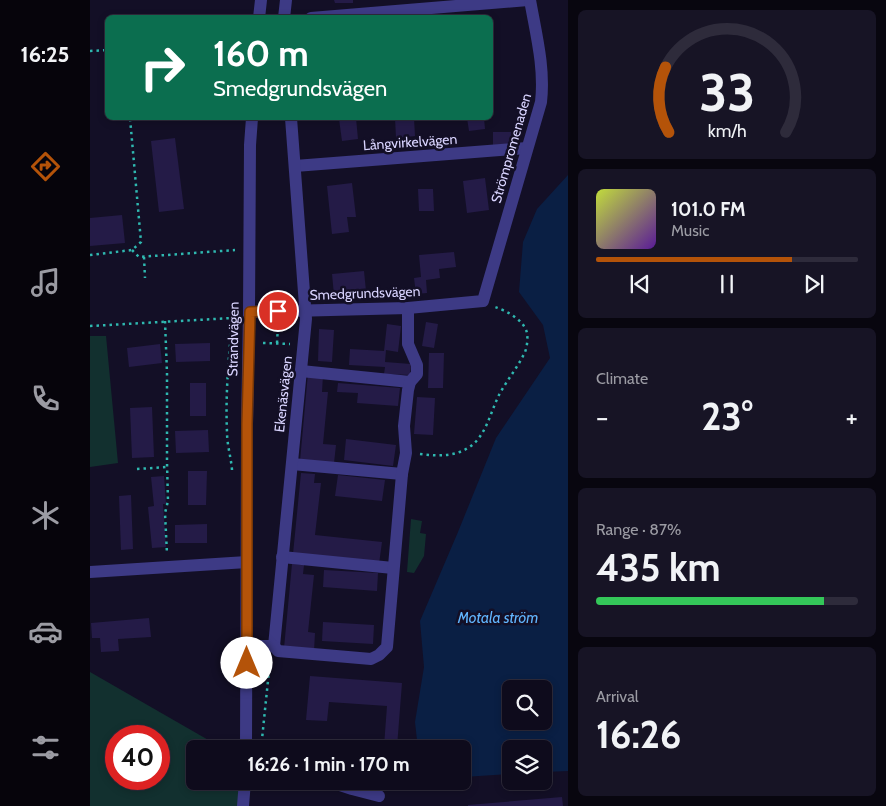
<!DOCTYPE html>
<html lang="en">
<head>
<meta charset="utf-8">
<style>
	:root { --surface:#0e0b1c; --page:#171425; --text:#f1f3f6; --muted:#9b9ba3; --line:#2e2b3b; --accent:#b45309 }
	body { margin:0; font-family:Cabin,sans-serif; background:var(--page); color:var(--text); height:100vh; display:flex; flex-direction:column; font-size:19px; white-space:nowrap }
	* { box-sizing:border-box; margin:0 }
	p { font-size:16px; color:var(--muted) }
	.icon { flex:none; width:28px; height:28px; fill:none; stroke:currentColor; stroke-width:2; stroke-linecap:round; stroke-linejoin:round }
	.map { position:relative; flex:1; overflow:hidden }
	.details { display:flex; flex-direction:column; gap:10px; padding:10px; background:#08060f; width:318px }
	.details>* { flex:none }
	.hud { position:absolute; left:15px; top:15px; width:388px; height:105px; border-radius:8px; box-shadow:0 2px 8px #0003,0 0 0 1px var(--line); background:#0b6e4f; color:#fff; overflow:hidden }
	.tools { position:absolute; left:412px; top:680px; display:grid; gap:10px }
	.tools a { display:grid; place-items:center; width:50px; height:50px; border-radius:8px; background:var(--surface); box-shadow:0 2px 8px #0003,0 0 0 1px var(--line); font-size:25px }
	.speed { position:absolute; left:15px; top:725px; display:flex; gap:10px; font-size:25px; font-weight:700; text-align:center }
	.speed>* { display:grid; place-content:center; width:65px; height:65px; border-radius:50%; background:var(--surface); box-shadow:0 2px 8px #0003,0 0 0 1px var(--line); line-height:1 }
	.speed .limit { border:8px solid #d22; background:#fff; color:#111 }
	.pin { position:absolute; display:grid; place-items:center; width:42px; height:42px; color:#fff; margin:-21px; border:2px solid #fff; border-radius:50%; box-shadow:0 1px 5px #0007 }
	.me { position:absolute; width:55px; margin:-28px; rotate:0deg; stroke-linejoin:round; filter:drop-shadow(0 0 4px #0008) }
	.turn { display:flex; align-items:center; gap:18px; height:105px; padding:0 25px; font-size:22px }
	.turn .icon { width:65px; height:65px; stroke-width:2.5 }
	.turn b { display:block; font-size:35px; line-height:42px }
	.big { font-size:38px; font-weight:700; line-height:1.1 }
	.details .widget { flex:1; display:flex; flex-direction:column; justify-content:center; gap:8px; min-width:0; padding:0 18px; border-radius:8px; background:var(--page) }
	.details .dial { align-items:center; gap:0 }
	.dial svg { height:130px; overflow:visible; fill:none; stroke:var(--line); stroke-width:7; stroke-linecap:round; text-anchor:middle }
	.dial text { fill:var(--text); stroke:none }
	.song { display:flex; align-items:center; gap:15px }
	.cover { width:60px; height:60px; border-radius:8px; background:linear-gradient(135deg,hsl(70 70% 55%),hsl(270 70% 35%)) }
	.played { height:5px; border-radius:2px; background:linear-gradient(90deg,var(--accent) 75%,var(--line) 75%) }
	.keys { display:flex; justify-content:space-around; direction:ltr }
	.heat { display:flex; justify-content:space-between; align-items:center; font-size:28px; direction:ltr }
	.charge { height:8px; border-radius:4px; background:linear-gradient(90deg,#34c759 87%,var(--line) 0) }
	.trip { position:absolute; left:96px; top:740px; width:285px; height:50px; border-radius:8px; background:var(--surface); box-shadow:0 2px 8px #0003,0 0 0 1px var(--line); font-weight:700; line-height:50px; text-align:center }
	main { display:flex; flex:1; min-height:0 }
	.dock { display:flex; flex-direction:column; width:90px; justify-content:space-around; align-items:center; background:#06040b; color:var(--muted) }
	.dock .icon { width:35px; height:35px }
	.dock .on { color:var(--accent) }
	.dock b { font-size:22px; color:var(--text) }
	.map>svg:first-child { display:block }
</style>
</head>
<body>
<main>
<nav class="dock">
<b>16:25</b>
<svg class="icon on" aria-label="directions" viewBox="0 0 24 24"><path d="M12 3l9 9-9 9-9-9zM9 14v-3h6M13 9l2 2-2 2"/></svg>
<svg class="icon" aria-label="music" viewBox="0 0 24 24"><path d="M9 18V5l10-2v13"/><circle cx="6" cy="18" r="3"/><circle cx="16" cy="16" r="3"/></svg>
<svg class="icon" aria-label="phone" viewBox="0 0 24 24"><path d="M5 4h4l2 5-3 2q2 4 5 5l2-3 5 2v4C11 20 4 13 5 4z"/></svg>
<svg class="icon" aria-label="climate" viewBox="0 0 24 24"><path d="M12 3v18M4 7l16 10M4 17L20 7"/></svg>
<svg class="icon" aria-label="car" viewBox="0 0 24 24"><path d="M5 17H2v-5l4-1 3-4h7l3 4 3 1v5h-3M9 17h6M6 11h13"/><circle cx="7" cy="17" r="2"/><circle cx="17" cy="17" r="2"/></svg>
<svg class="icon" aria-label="filters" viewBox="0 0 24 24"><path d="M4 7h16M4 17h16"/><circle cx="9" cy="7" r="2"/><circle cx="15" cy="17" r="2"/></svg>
</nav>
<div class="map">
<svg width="479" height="806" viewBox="0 0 479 806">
	<rect width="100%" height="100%" fill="#130f26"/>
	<g fill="#12302f" fill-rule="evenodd">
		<path d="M0 336H16L28 463 0 467Z"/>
		<path d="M321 519 332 521 330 533 336 534 334 556 324 573 317 572Z"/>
		<path d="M0 672 134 749H105V781H157L156 806H0ZM26 736H69V779H26Z"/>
	</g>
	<path fill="#0a1f44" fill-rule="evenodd" d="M478 175V771L454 772V749H421V774L373 777 372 749H328L325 722 334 667 330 621 368 532 406 438 460 358 453 325 429 292 433 242 447 209ZM421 689H454V721H421Z"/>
	<g fill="#241b47">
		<path d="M244 0H263V3H245Z"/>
		<path d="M258 118H266L268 139 252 141 249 119Z"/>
		<path d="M305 118H324L325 136 306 138Z"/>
		<path d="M377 118H394L395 129 379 131Z"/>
		<path d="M403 132H421V144L403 145Z"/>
		<path d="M85 138 94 209 69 212 61 141Z"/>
		<path d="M395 178 399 210 377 213 373 181Z"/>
		<path d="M262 183 266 217H257L259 232 242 234 237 186Z"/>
		<path d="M328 189H343L344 211H329Z"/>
		<path d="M32 215 35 243 0 246V218Z"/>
		<path d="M364 252 366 267 349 269 350 278 336 280 337 293 326 294 324 278 331 277 329 255Z"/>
		<path d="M274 271 276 291 244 295 242 274Z"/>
		<path d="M336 322 348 324 344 348 332 346Z"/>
		<path d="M297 324 311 326 308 352 296 350 295 362 321 364 320 375 294 374 295 367 259 365 260 349 294 351Z"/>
		<path d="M229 329 244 330 242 362 228 361Z"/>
		<path d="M120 343V361L86 362 85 344Z"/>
		<path d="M70 344 72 363 39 367 37 348Z"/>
		<path d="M339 353H354L353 388H338Z"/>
		<path d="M218 373 233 375 232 392H238L233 444 246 445 244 463 210 461Z"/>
		<rect x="100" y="383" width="16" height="33"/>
		<path d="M248 383 310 388 308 406 267 403 268 393 247 392Z"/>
		<path d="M327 397 345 398 343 435 324 434Z"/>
		<path d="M62 407 64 457 42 458 40 408Z"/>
		<path d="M118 430 119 452 86 453 85 431Z"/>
		<path d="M256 439 306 445 303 466 254 460Z"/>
		<path d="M98 471H117L116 505H98Z"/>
		<path d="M211 473 225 474 224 483H231L225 535 292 542 289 564 203 554Z"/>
		<path d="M248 475 295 480 292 501 245 496Z"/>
		<path d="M74 476 76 504H73L76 547 62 548 58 507 64 506 61 477Z"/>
		<path d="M41 495 43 549 31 550 29 496Z"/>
		<path d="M117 524V543H85V525Z"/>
		<path d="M202 564 214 565 213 574 224 575 218 632 225 633 224 651 194 648Z"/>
		<path d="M234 570 288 573 287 591 233 587Z"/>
		<path d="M59 618 61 637 28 639 29 651 11 652 10 638H2L1 623Z"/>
		<path d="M233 622 284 625 283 644 232 641Z"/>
		<path d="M220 676 312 683 307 747 294 746 297 706 239 702 237 721 216 720Z"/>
		<path d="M472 797 473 806H378V805Z"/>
	</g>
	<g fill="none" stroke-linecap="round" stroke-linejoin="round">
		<g stroke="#2fb8b0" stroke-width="2.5" stroke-dasharray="2.5 4" stroke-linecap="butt">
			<path d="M0 51 18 50"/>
			<path d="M42 250 49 257 145 250"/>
			<path d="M0 255 42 250 51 242 40 118"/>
			<path d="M54 257 55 278"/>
			<path d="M75 321 77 373V463L78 501 75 513 77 554"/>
			<path d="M0 326 142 318"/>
			<path d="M173 343 200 344"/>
			<path d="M187 343 188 325"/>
			<path d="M330 454C347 456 363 457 378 448 396 437 400 413 409 395 417 380 428 367 435 352 437 347 438 339 437 333 434 320 417 311 405 307"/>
			<path d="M47 469 77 467"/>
			<path d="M142 470C141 457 137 445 137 432 135 388 140 345 144 301"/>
			<path d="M171 749 180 661"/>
		</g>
		<g stroke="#3d3a85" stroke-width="12">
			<path d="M169 18 171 0"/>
			<path d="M194 18 196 0"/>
			<path d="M221 18 438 0"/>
			<path d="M205 166 437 148"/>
			<path d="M159 312 318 308 393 301 451 102C455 68 446 34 440 0"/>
			<path d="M211 371 320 382"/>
			<path d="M202 464 312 474"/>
			<path d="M192 557 303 568"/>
			<path d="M0 572 157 562"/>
			<path d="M157 646H184L216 319 201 118"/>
			<path d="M184 646 188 651 281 659 289 655 297 647 312 474 316 453 314 426 318 390 320 382 327 374V365L318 344V308"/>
			<path d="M156 749 157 424 159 312 160 145 162 118"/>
			<path d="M238 781 262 789 289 796"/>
			<path d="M153 806 155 781"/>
		</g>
	</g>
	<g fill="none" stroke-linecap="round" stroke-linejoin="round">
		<g stroke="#753606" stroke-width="12">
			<path id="route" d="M157 663V424L160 312 188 311"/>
		</g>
		<use href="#route" stroke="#b45309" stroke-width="9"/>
	</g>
	<g text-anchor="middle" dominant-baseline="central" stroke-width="5" stroke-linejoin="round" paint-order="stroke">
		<g font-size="14" fill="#d9d4ff" stroke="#130f26">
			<text transform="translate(320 142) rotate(-4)">Långvirkelvägen</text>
			<text transform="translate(421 148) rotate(-74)">Strömpromenaden</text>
			<text transform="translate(275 293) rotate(-2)">Smedgrundsvägen</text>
			<text transform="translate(143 339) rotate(-89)">Strandvägen</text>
			<text transform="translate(193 394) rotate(-84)">Ekenäsvägen</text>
		</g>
		<g font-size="15" font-style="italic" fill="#62b6ff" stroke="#130f26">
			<text x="408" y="618">Motala ström</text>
		</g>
	</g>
</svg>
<div class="tools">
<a><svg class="icon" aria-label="search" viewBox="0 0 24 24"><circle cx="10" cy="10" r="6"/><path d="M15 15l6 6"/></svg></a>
<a><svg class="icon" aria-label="layers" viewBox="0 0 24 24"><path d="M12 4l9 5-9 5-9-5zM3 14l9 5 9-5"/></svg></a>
</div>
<div class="speed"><div class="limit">40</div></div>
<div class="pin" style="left:188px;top:311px;background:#d93025"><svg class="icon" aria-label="arrive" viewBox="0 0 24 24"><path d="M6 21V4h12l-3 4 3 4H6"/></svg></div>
<svg class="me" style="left:157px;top:663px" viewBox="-20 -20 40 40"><circle r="19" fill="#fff"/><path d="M0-13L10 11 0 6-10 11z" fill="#b45309"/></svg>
<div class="trip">16:26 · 1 min · 170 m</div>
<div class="hud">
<div class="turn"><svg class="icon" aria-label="right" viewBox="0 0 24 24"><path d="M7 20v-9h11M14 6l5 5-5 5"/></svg><div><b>160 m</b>Smedgrundsvägen</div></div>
</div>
</div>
<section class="details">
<div class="widget dial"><svg viewBox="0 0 100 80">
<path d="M14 69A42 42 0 1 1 86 69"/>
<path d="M14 69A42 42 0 0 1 12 29" stroke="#b45309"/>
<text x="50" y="56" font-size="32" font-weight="700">33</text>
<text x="50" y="72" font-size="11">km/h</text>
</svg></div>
<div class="widget">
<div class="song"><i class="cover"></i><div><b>101.0 FM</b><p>Music</p></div></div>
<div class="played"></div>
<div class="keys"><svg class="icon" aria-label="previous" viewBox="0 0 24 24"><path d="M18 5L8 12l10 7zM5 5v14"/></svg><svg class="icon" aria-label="pause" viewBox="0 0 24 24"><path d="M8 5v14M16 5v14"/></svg><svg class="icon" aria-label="next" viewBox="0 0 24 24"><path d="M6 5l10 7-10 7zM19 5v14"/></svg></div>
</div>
<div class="widget"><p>Climate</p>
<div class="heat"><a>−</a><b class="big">23°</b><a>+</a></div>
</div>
<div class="widget"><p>Range · 87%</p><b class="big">435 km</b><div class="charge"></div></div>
<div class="widget"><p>Arrival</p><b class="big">16:26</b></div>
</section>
</main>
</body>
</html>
